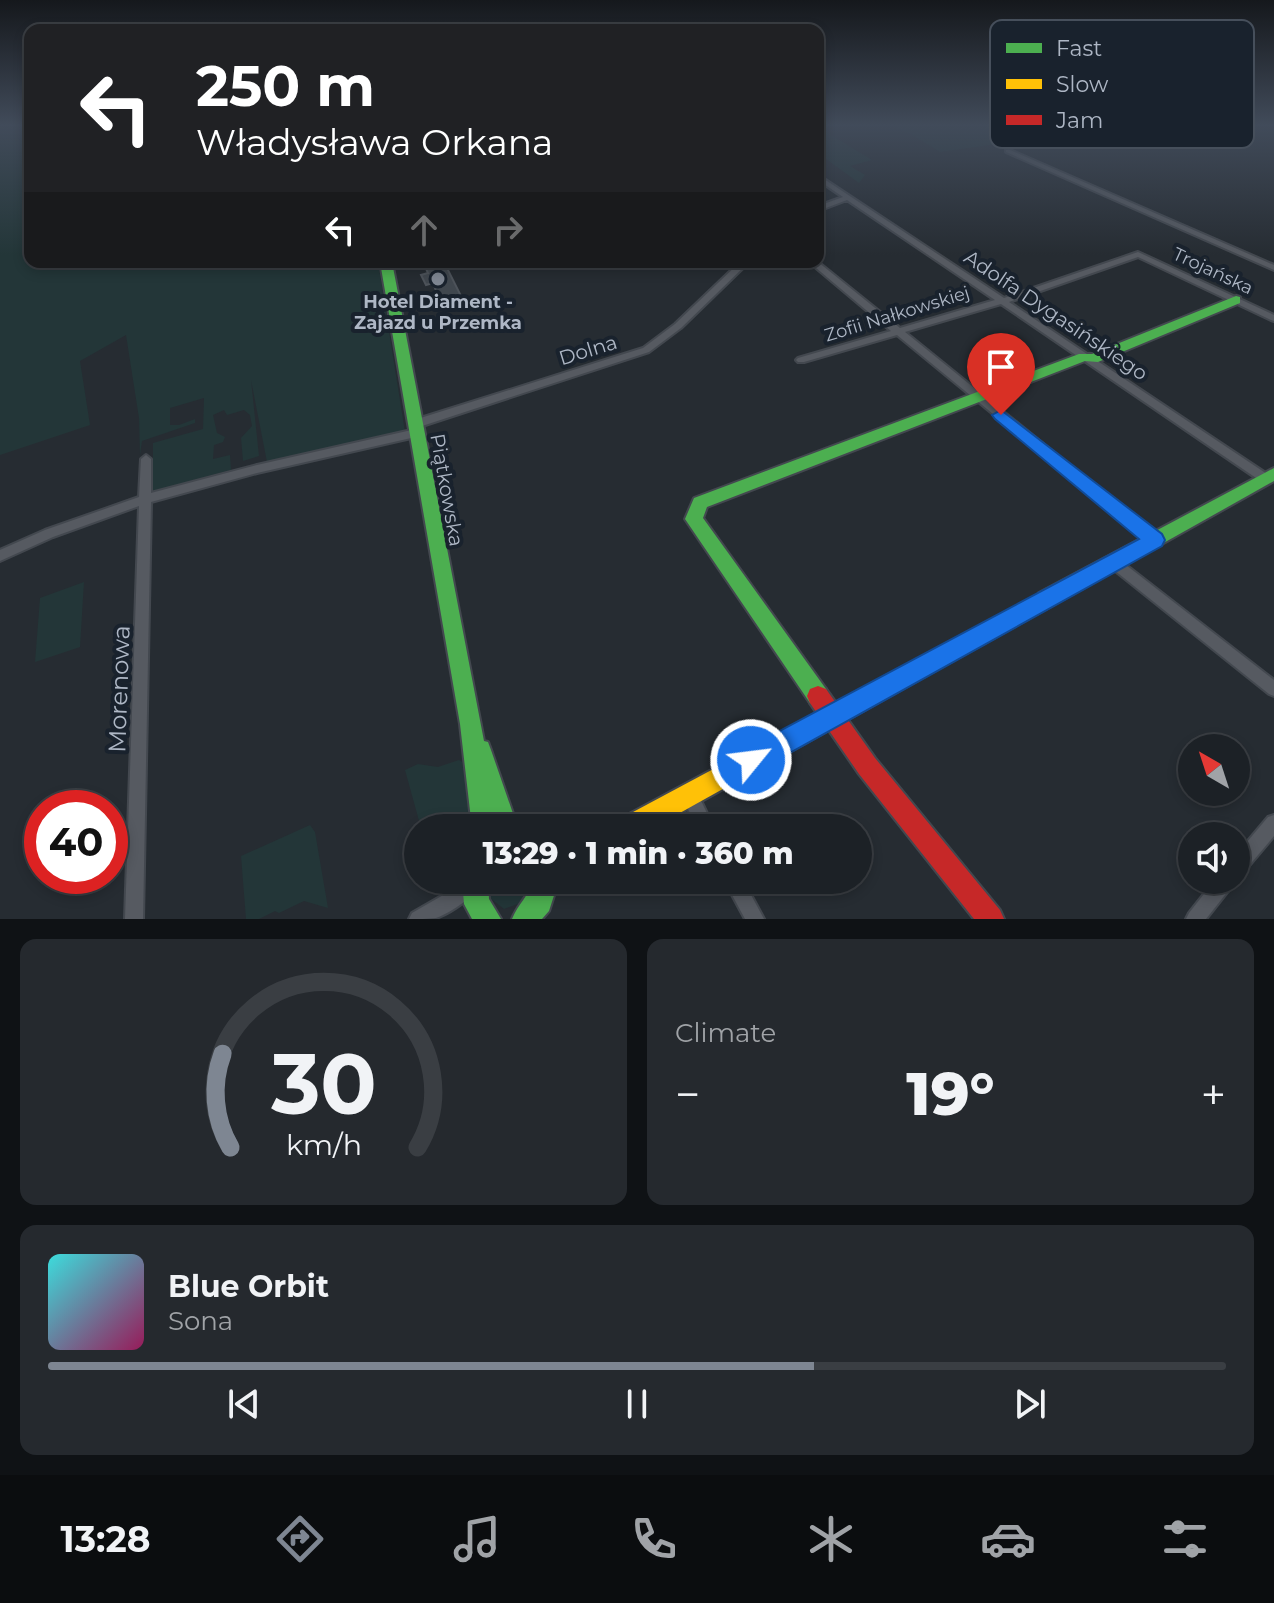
<!DOCTYPE html>
<html lang="en">
<head>
<meta charset="utf-8">
<style>
	:root { --surface:#1c2126; --page:#25292e; --text:#f1f3f6; --muted:#a0a3a7; --line:#3a3e43; --accent:#7e8692 }
	body { margin:0; font-family:Montserrat,sans-serif; background:var(--page); color:var(--text); height:100vh; display:flex; flex-direction:column; font-size:30px; white-space:nowrap }
	* { box-sizing:border-box; margin:0 }
	p { font-size:26px; color:var(--muted) }
	.icon { flex:none; width:44px; height:44px; fill:none; stroke:currentColor; stroke-width:2; stroke-linecap:round; stroke-linejoin:round }
	.map { position:relative; height:919px; overflow:hidden }
	.drawer { display:flex; flex-direction:column; gap:20px; padding:20px; background:#0f1215; flex:1 }
	.drawer>* { flex:none }
	.guide { position:absolute; left:24px; top:24px; width:800px; height:244px; border-radius:16px; box-shadow:0 4px 12px #0003,0 0 0 2px var(--line); background:#202124; color:#fff; overflow:hidden }
	.needle { width:52px; rotate:321deg }
	.buttons { position:absolute; left:1178px; top:734px; display:grid; gap:16px }
	.buttons a { display:grid; place-items:center; width:72px; height:72px; border-radius:50%; background:var(--surface); box-shadow:0 4px 12px #0003,0 0 0 2px var(--line); font-size:40px }
	.speed { position:absolute; left:24px; top:790px; display:flex; gap:16px; font-size:40px; font-weight:700; text-align:center }
	.speed>* { display:grid; place-content:center; width:104px; height:104px; border-radius:50%; background:var(--surface); box-shadow:0 4px 12px #0003,0 0 0 2px var(--line); line-height:1 }
	.speed .limit { border:12px solid #d22; background:#fff; color:#111 }
	.pin { position:absolute; display:grid; place-items:center; width:68px; height:68px; color:#fff; margin:-82px -34px; border-radius:50% 50% 50% 0; rotate:-45deg; box-shadow:0 0 8px #0007 }
	.pin .icon { rotate:45deg }
	.me { position:absolute; width:88px; margin:-44px; rotate:61deg; stroke-linejoin:round; filter:drop-shadow(0 0 6px #0008) }
	.turn { display:flex; align-items:center; gap:28px; height:168px; padding:0 40px; font-size:36px }
	.turn .icon { width:104px; height:104px; stroke-width:2.5 }
	.turn b { display:block; font-size:56px; line-height:68px }
	.lanes { display:flex; align-items:center; height:76px; padding:0 40px; background:#0003; justify-content:center; gap:40px; direction:ltr }
	.lanes .off { opacity:.35 }
	.big { font-size:60px; font-weight:800; line-height:1.1 }
	.drawer .widget { flex:1; display:flex; flex-direction:column; justify-content:center; gap:12px; min-width:0; padding:0 28px; border-radius:16px; background:var(--page) }
	.drawer .dial { align-items:center; gap:0 }
	.dial svg { height:208px; overflow:visible; fill:none; stroke:var(--line); stroke-width:7; stroke-linecap:round; text-anchor:middle }
	.dial text { fill:var(--text); stroke:none }
	.song { display:flex; align-items:center; gap:24px }
	.cover { width:96px; height:96px; border-radius:12px; background:linear-gradient(135deg,hsl(180 70% 55%),hsl(330 70% 35%)) }
	.played { height:8px; border-radius:4px; background:linear-gradient(90deg,var(--accent) 65%,var(--line) 65%) }
	.keys { display:flex; justify-content:space-around; direction:ltr }
	.heat { display:flex; justify-content:space-between; align-items:center; font-size:44px; direction:ltr }
	.drawer .tiles { flex:1; display:grid; gap:20px; grid-template-columns:1fr 1fr }
	.widget:last-child { grid-column:span 2 }
	.trip { position:absolute; left:404px; top:814px; width:468px; height:80px; border-radius:40px; background:var(--surface); box-shadow:0 4px 12px #0003,0 0 0 2px var(--line); font-weight:800; line-height:80px; text-align:center }
	.dock { display:flex; height:128px; justify-content:space-around; align-items:center; background:#0b0d0f; color:var(--muted) }
	.dock .icon { width:56px; height:56px }
	.dock .selected { color:var(--accent) }
	.dock b { font-size:36px; color:var(--text) }
	.map>svg:first-child { display:block }
</style>
</head>
<body>
<div class="map">
<svg width="1274" height="919" viewBox="0 0 1274 919">
	<rect width="100%" height="100%" fill="#262c32"/>
	<g fill="#233638">
		<path d="M0 126H30V262H378L405 432 267 462 251 380 259 456 243 461 241 438 252 426 250 415 244 410 227 415 224 410 213 415 217 433 225 437 223 442 214 445 213 459 230 455 231 470 153 491V443L203 429 204 398 170 408V425H179L195 419V423L142 441 140 455 139 418 126 335 80 361 90 425 0 455Z"/>
		<path d="M890 126H1099L1088 131 940 152 909 133Z"/>
		<path d="M818 127 872 160 850 166 865 175 859 183 818 153Z"/>
		<path d="M84 582 80 647 35 662 40 598Z"/>
		<path d="M459 760 462 762 473 828H421L405 770 418 764 438 767Z"/>
		<path d="M310 825 315 832 328 908 304 901 279 913 275 911 259 919H246L241 856Z"/>
		<path d="M489 880H533V882L523 902 504 909 490 898Z"/>
	</g>
	<path fill="#40474e" stroke="#4d535a" stroke-width="2" d="M423 262H444L461 296 440 301 433 283 426 285 421 275 428 273Z"/>
	<g fill="none" stroke-linecap="round" stroke-linejoin="round">
		<g stroke="#43484f" stroke-width="4">
			<g id="street">
				<path d="M1006 150H1010L1274 265V270L1006 152Z"/>
				<path d="M818 175 1004 298 1138 252 1274 315V321L1271 320 1138 257 1009 302 1270 476 1272 479 1270 482H1262L1001 304 905 332 1158 537 1160 540 1158 543 1154 545 1150 543 897 335 804 362H798L796 360 798 358 891 331 809 262H818L900 328 995 300 847 200 818 211V206L843 197 818 180Z"/>
				<path d="M740 262H749L681 328 649 352 419 427 415 428 410 424 411 421 643 348 675 324Z"/>
				<path d="M416 429 421 433 420 436 257 473 151 502 143 919H125L139 506 53 537 0 561V550L45 530 139 497 141 459 146 455 151 459V493L257 465Z"/>
				<path d="M1113 557 1117 558 1274 680V696L1269 694 1109 566 1107 562 1109 558Z"/>
				<path d="M689 786 695 788 714 828H697L681 794 683 788Z"/>
				<path d="M1274 815V836L1242 874 1236 877V855L1268 817Z"/>
				<path d="M462 880H484C478 894 451 913 436 918 429 919 417 919 409 919L412 913 452 890Z"/>
				<path d="M724 880H743L764 919H745Z"/>
				<path d="M1215 880H1235L1232 886 1206 919H1186L1189 913Z"/>
			</g>
		</g>
		<g stroke="#43484f" stroke-width="4">
			<g id="fast">
				<path d="M380 262H392L484 741 488 742 491 750 518 828H472L460 724Z"/>
				<path d="M1236 296 1240 297V303L1098 362 1085 361 707 507 703 518 826 689 829 696 826 703 818 706 810 703 685 519 694 498 1079 354H1092Z"/>
				<path d="M1274 468V481L1053 605 1046 607 1039 605 1036 599 1039 593Z"/>
				<path d="M462 880H488L489 899 501 919H472L464 904Z"/>
				<path d="M533 880H559L549 911 542 919H512C518 904 529 896 533 880Z"/>
			</g>
		</g>
		<g stroke="#43484f" stroke-width="4">
			<path id="slow" d="M1046 591 1053 593 1056 599 1053 605 653 828H617L620 819Z"/>
		</g>
		<g stroke="#43484f" stroke-width="4">
			<path id="jam" d="M818 686 826 689 875 758 1000 910 1004 919H974L859 774 810 703 807 696 810 689Z"/>
		</g>
		<use href="#street" fill="#565a61" fill-rule="evenodd"/>
		<use href="#fast" fill="#4caf50" fill-rule="evenodd"/>
		<use href="#slow" fill="#ffc107" fill-rule="evenodd"/>
		<use href="#jam" fill="#c62828" fill-rule="evenodd"/>
	</g>
	<linearGradient id="sky" x2="0" y2="1"><stop stop-color="#15181c"/><stop offset="0.49" stop-color="#414b5a"/><stop offset="1" stop-color="#414b5a" stop-opacity="0"/></linearGradient>
	<rect width="1274" height="255" fill="url(#sky)"/>
	<path fill="#1a73e8" stroke="#114b97" stroke-width="2" d="M1001 410 1162 534 1165 540 1162 546 761 769 751 773 742 769 739 760 742 751 1139 539 995 419 992 415Z"/>
	<circle fill="#7e8692" stroke="#19222d" stroke-width="3" cx="438" cy="279" r="8"/>
	<g text-anchor="middle" dominant-baseline="central" stroke-width="8" stroke-linejoin="round" paint-order="stroke">
		<g font-size="18" fill="#aeb7c5" stroke="#19222d">
			<text transform="translate(1213 271) rotate(25)">Trojańska</text>
			<text transform="translate(897 314) rotate(-17)">Zofii Nałkowskiej</text>
		</g>
		<g font-size="18" font-weight="bold" fill="#aeb7c5" stroke="#19222d">
			<text x="438" y="302">Hotel Diament -<tspan x="438" dy="21">Zajazd u Przemka</tspan></text>
		</g>
		<g font-size="20" fill="#aeb7c5" stroke="#19222d">
			<text transform="translate(1056 315) rotate(34)">Adolfa Dygasińskiego</text>
			<text transform="translate(588 350) rotate(-17)">Dolna</text>
			<text transform="translate(447 490) rotate(80)">Piątkowska</text>
		</g>
		<g font-size="24" fill="#aeb7c5" stroke="#19222d">
			<text transform="translate(119 689) rotate(-88)">Morenowa</text>
		</g>
	</g>
	<rect x="990" y="20" width="264" height="128" rx="12" fill="#19222d" stroke="#464f5b" stroke-width="2"/>
	<rect x="1006" y="43" width="36" height="10" fill="#4caf50"/>
	<rect x="1006" y="79" width="36" height="10" fill="#ffc107"/>
	<rect x="1006" y="115" width="36" height="10" fill="#c62828"/>
	<g font-size="22" fill="#aeb7c5">
		<text x="1056" y="56">Fast</text>
		<text x="1056" y="92">Slow</text>
		<text x="1056" y="128">Jam</text>
	</g>
</svg>
<div class="buttons">
<a><svg class="needle" viewBox="-14 -14 28 28"><path d="M0-13l5 13h-10z" fill="#e53935"/><path d="M0 13l5-13h-10z" fill="#a0a3a7"/></svg></a>
<a><svg class="icon" aria-label="sound" viewBox="0 0 24 24"><path d="M4 9h4l5-4v14l-5-4H4zM17 9q2 3 0 6"/></svg></a>
</div>
<div class="speed"><div class="limit">40</div></div>
<div class="pin" style="left:1001px;top:415px;background:#d93025"><svg class="icon" aria-label="arrive" viewBox="0 0 24 24"><path d="M6 21V4h12l-3 4 3 4H6"/></svg></div>
<svg class="me" style="left:751px;top:760px" viewBox="-20 -20 40 40"><circle r="17" fill="#1a73e8" stroke="#fff" stroke-width="3"/><path d="M0-11L8 9 0 5-8 9z" fill="#fff"/></svg>
<div class="trip">13:29 · 1 min · 360 m</div>
<div class="guide">
<div class="turn"><svg class="icon" aria-label="left" viewBox="0 0 24 24"><path d="M17 20v-9H6M10 6l-5 5 5 5"/></svg><div><b>250 m</b>Władysława Orkana</div></div>
<div class="lanes"><svg class="icon" aria-label="left" viewBox="0 0 24 24"><path d="M17 20v-9H6M10 6l-5 5 5 5"/></svg><svg class="icon off" aria-label="ahead" viewBox="0 0 24 24"><path d="M12 20V5M6 11l6-6 6 6"/></svg><svg class="icon off" aria-label="right" viewBox="0 0 24 24"><path d="M7 20v-9h11M14 6l5 5-5 5"/></svg></div>
</div>
</div>
<section class="drawer">
<div class="tiles">
<div class="widget dial"><svg viewBox="0 0 100 80">
<path d="M14 69A42 42 0 1 1 86 69"/>
<path d="M14 69A42 42 0 0 1 11 33" stroke="#7e8692"/>
<text x="50" y="56" font-size="32" font-weight="700">30</text>
<text x="50" y="72" font-size="11">km/h</text>
</svg></div>
<div class="widget"><p>Climate</p>
<div class="heat"><a>−</a><b class="big">19°</b><a>+</a></div>
</div>
<div class="widget">
<div class="song"><i class="cover"></i><div><b>Blue Orbit</b><p>Sona</p></div></div>
<div class="played"></div>
<div class="keys"><svg class="icon" aria-label="previous" viewBox="0 0 24 24"><path d="M18 5L8 12l10 7zM5 5v14"/></svg><svg class="icon" aria-label="pause" viewBox="0 0 24 24"><path d="M8 5v14M16 5v14"/></svg><svg class="icon" aria-label="next" viewBox="0 0 24 24"><path d="M6 5l10 7-10 7zM19 5v14"/></svg></div>
</div>
</div>
</section>
<nav class="dock">
<b>13:28</b>
<svg class="icon selected" aria-label="directions" viewBox="0 0 24 24"><path d="M12 3l9 9-9 9-9-9zM9 14v-3h6M13 9l2 2-2 2"/></svg>
<svg class="icon" aria-label="music" viewBox="0 0 24 24"><path d="M9 18V5l10-2v13"/><circle cx="6" cy="18" r="3"/><circle cx="16" cy="16" r="3"/></svg>
<svg class="icon" aria-label="phone" viewBox="0 0 24 24"><path d="M5 4h4l2 5-3 2q2 4 5 5l2-3 5 2v4C11 20 4 13 5 4z"/></svg>
<svg class="icon" aria-label="climate" viewBox="0 0 24 24"><path d="M12 3v18M4 7l16 10M4 17L20 7"/></svg>
<svg class="icon" aria-label="car" viewBox="0 0 24 24"><path d="M5 17H2v-5l4-1 3-4h7l3 4 3 1v5h-3M9 17h6M6 11h13"/><circle cx="7" cy="17" r="2"/><circle cx="17" cy="17" r="2"/></svg>
<svg class="icon" aria-label="filters" viewBox="0 0 24 24"><path d="M4 7h16M4 17h16"/><circle cx="9" cy="7" r="2"/><circle cx="15" cy="17" r="2"/></svg>
</nav>
</body>
</html>
